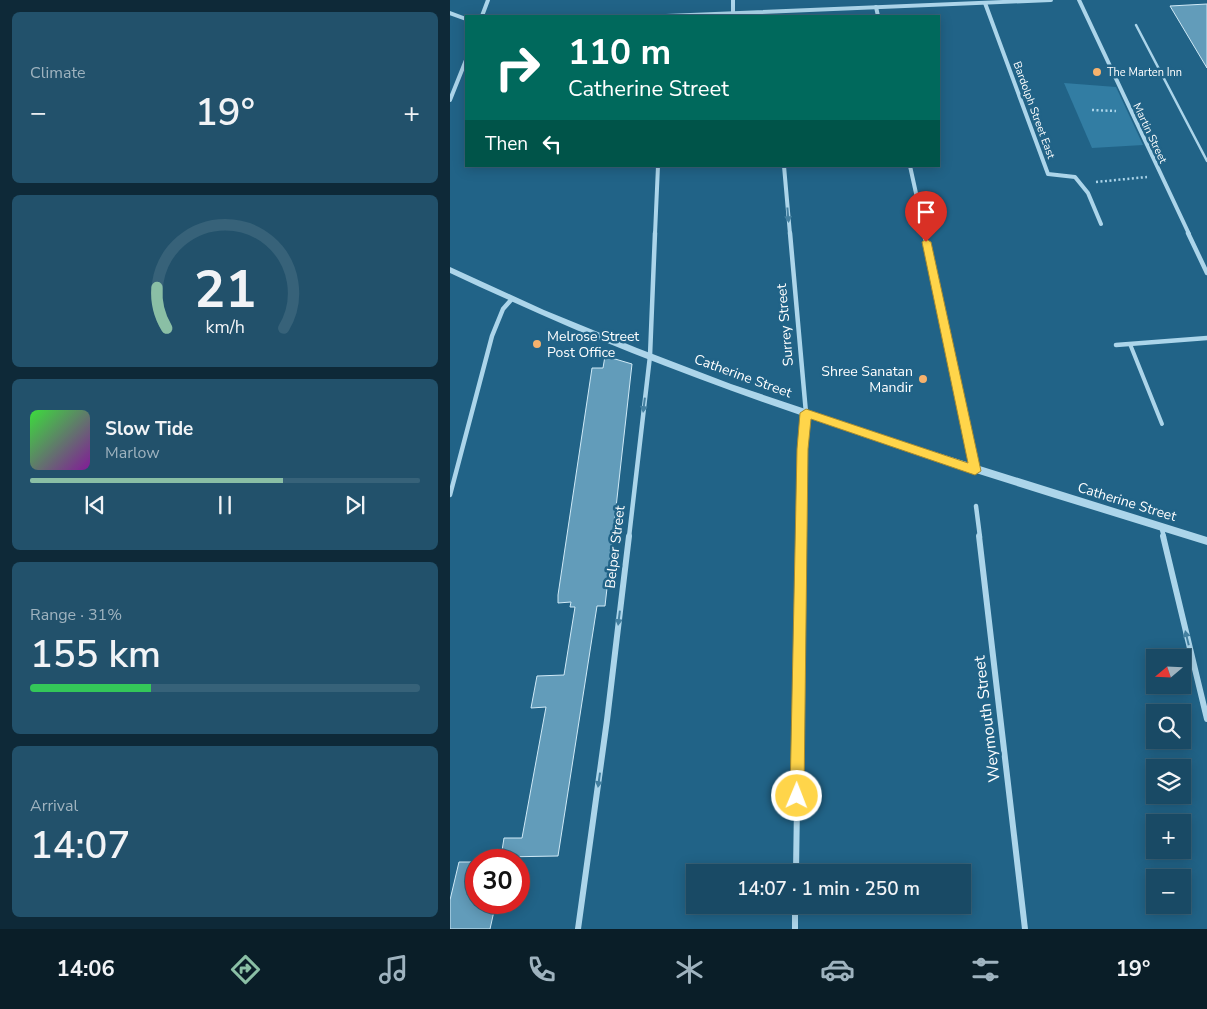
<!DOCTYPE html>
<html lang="en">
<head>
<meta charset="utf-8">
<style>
	:root { --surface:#194a65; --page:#22516b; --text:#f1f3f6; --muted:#9fb3bf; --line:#376279; --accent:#8abfa5 }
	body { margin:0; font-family:"Nunito Sans",sans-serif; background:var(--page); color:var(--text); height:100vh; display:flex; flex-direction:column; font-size:19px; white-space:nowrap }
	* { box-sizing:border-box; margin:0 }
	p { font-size:16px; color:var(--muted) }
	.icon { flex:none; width:28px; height:28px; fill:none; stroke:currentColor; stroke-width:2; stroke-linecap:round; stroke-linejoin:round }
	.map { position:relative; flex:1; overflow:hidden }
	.details { display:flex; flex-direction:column; gap:12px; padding:12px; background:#0e2938; width:450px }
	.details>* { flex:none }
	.top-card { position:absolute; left:15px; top:15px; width:475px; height:152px; border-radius:0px; box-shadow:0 2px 12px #0003,0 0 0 1px var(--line); background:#00695c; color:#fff; overflow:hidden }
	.needle { width:32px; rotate:251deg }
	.controls { position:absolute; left:696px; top:649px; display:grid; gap:10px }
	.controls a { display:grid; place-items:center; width:45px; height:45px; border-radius:0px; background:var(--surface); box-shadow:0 2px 12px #0003,0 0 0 1px var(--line); font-size:25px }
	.speed { position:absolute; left:15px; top:849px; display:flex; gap:10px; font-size:25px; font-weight:700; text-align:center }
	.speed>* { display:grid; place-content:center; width:65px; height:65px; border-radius:50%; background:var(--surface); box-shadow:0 2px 12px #0003,0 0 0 1px var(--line); line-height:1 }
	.speed .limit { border:8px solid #d22; background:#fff; color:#111 }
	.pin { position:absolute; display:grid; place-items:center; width:42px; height:42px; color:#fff; margin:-51px -21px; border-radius:50% 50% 50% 0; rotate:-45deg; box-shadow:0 0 5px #0007 }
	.pin .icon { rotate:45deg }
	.me { position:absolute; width:55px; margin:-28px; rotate:1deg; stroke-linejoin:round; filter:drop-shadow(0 0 4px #0008) }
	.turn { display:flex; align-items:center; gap:18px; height:105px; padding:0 20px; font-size:22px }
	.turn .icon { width:65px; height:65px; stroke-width:2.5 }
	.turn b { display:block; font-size:35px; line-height:42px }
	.then { display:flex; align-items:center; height:48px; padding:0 20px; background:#0003; gap:10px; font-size:19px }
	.big { font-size:38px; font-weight:600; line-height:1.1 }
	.details .widget { flex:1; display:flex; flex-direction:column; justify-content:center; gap:8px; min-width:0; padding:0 18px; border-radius:8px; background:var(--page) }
	.details .dial { align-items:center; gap:0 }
	.dial svg { height:130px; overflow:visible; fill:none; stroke:var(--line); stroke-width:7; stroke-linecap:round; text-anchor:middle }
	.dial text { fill:var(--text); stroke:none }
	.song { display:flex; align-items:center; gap:15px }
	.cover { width:60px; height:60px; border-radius:8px; background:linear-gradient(135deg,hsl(120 70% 55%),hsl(290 70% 35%)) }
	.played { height:5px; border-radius:2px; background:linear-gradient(90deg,var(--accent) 65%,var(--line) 65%) }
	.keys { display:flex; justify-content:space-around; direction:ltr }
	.heat { display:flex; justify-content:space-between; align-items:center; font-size:28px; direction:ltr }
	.charge { height:8px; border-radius:4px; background:linear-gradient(90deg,#34c759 31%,var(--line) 0) }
	.trip { position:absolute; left:236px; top:864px; width:285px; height:50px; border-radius:0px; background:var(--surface); box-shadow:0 2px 12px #0003,0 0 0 1px var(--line); font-weight:600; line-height:50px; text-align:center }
	.dock { display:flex; height:80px; justify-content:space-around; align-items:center; background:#0a1e28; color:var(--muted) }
	.dock .icon { width:35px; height:35px }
	.dock .selected { color:var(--accent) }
	.dock b { font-size:22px; color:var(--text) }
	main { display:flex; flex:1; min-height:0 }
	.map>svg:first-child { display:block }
</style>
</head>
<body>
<main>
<section class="details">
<div class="widget"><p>Climate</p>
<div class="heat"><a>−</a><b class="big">19°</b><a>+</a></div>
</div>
<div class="widget dial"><svg viewBox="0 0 100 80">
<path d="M14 69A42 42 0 1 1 86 69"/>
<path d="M14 69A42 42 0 0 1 8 44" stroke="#8abfa5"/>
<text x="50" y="56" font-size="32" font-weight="700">21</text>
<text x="50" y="72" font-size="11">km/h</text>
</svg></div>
<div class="widget">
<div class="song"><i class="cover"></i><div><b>Slow Tide</b><p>Marlow</p></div></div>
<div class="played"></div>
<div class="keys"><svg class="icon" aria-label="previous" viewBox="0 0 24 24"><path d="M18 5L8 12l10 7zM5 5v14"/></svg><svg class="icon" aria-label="pause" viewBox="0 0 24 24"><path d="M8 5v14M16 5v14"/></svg><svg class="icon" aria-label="next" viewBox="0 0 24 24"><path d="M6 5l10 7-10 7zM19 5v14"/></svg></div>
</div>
<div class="widget"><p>Range · 31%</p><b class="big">155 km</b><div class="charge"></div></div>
<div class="widget"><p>Arrival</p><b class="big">14:07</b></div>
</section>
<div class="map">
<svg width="757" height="929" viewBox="0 0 757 929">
	<rect width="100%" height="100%" fill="#216387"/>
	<path fill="#327da3" d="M614 83 666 87 693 145 642 148Z"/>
	<g fill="#629cba" stroke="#d0eaf7">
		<path d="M757 4V68L720 6Z"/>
		<path d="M155 356 182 364 155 606H147L108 856 51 857 54 838H72L96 707 81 708 87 676 114 675 125 607H120L121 602 108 603V595L142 368H153Z"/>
		<path d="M9 862H26V902H46L40 929H0V900Z"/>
	</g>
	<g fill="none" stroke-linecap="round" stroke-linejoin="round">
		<g stroke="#acd5ea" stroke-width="2.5" stroke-dasharray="2 2.5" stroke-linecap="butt">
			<path d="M642 110 666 111"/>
			<path d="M646 182 697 177"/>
		</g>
		<path stroke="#acd5ea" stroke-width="2.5" d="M686 25 757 161"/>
		<path stroke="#acd5ea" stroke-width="4" d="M680 344 712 424"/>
		<g stroke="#acd5ea" stroke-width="4">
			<path d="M283 0V13"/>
			<path d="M629 0 739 234"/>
			<path d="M535 3 598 174 625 177 638 193 651 224"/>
			<path d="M426 7 428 16"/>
			<path d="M0 13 16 19"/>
			<path d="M32 16 38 0"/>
			<path d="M216 16 601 0"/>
			<path d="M0 100 16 60"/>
			<path d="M334 166 340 234"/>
			<path d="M460 166 475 234"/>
			<path d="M205 234 208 166"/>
		</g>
		<g stroke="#acd5ea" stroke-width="4.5">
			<path d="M340 233 356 413 352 449 351 537"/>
			<path d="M474 233 525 470"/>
			<path d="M738 233 757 273"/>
			<path d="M666 345 757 338"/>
			<path d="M0 495 42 336 53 309 61 300"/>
			<path d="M526 506 530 537"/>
			<path d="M711 526 714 537"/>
			<path d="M179 537 200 356 205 233"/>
		</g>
		<g stroke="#acd5ea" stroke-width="6">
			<path d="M529 536 575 929"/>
			<path d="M713 536 757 719"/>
			<path d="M346 872 351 536"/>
			<path d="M345 905V929"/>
			<path d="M128 929 157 720 179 536"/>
		</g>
		<path fill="#acd5ea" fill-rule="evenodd" d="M0 267 94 310 187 348 281 384 469 447 757 537V545C564 485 369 427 182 353 120 328 60 301 0 273Z"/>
	</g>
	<defs><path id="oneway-solid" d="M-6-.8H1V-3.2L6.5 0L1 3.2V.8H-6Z" transform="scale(1.25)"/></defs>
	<g fill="#4480a0">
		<use href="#oneway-solid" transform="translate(338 215) rotate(85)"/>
		<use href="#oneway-solid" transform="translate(194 405) rotate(97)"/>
		<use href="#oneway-solid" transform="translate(169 618) rotate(97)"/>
		<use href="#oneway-solid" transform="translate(737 638) rotate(-104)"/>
		<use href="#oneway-solid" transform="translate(149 780) rotate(98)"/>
	</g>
	<path fill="#ffd54a" stroke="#a68a30" d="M476 239 481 242 531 471 525 475 361 419 358 449 354 796 352 801 347 803 342 801 340 796 347 449 350 413 356 409 518 463 472 242Z"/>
	<g fill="#f6b26d" stroke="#216387" stroke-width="2">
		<circle cx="647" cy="72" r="5"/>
		<circle cx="87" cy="344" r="5"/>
		<circle cx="473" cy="379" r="5"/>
	</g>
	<g text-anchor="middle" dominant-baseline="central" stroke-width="5" stroke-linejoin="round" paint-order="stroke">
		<g font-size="11" fill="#fff" stroke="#216387" text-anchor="start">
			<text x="657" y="72">The Marten Inn</text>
		</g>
		<g font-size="11" fill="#fff" stroke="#216387">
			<text transform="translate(584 110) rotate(70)">Bardolph Street East</text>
			<text transform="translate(700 133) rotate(65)">Martin Street</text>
		</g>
		<g font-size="14" fill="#fff" stroke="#216387">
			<text transform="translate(335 325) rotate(-95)">Surrey Street</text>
			<text transform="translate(293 376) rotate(20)">Catherine Street</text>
			<text transform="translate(677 502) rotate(17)">Catherine Street</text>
			<text transform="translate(165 547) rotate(-83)">Belper Street</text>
		</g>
		<g font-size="14" fill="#fff" stroke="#216387" text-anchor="start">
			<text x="97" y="336">Melrose Street<tspan x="97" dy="16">Post Office</tspan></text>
			<text x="463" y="371" text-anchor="end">Shree Sanatan<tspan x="463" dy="16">Mandir</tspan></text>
		</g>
		<g font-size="16" fill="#fff" stroke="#216387">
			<text transform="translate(537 719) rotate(-97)">Weymouth Street</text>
		</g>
	</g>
</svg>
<div class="controls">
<a><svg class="needle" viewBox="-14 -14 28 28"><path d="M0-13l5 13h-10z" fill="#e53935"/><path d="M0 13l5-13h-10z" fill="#9fb3bf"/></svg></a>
<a><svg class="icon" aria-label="search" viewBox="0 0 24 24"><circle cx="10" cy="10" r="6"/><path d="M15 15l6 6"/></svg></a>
<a><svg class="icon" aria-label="layers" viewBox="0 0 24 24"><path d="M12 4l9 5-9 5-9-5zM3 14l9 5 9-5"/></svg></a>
<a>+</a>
<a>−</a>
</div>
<div class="speed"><div class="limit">30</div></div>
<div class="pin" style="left:476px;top:242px;background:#d93025"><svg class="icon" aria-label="arrive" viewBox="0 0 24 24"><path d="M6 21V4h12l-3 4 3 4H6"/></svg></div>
<svg class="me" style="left:347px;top:796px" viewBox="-20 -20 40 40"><circle r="17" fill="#ffd54a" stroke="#fff" stroke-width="3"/><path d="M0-11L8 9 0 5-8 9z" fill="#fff"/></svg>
<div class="trip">14:07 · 1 min · 250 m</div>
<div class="top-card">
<div class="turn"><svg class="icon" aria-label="right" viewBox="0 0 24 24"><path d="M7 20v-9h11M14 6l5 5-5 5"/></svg><div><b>110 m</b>Catherine Street</div></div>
<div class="then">Then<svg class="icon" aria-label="left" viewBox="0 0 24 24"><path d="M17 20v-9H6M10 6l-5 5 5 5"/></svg></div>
</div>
</div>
</main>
<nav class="dock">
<b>14:06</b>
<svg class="icon selected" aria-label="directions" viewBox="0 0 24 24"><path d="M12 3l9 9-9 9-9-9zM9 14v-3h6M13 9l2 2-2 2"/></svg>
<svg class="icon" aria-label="music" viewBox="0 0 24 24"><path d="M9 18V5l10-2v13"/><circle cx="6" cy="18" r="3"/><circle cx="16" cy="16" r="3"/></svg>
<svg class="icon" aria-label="phone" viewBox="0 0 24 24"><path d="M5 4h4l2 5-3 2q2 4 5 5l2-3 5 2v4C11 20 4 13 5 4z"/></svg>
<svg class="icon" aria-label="climate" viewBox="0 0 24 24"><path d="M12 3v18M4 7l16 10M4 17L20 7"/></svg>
<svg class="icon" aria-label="car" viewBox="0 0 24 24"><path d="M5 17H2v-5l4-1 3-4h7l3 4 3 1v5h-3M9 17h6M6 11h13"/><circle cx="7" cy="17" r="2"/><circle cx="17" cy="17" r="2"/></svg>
<svg class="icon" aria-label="filters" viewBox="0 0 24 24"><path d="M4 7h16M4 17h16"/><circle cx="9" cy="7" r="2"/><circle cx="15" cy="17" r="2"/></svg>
<b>19°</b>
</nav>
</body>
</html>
